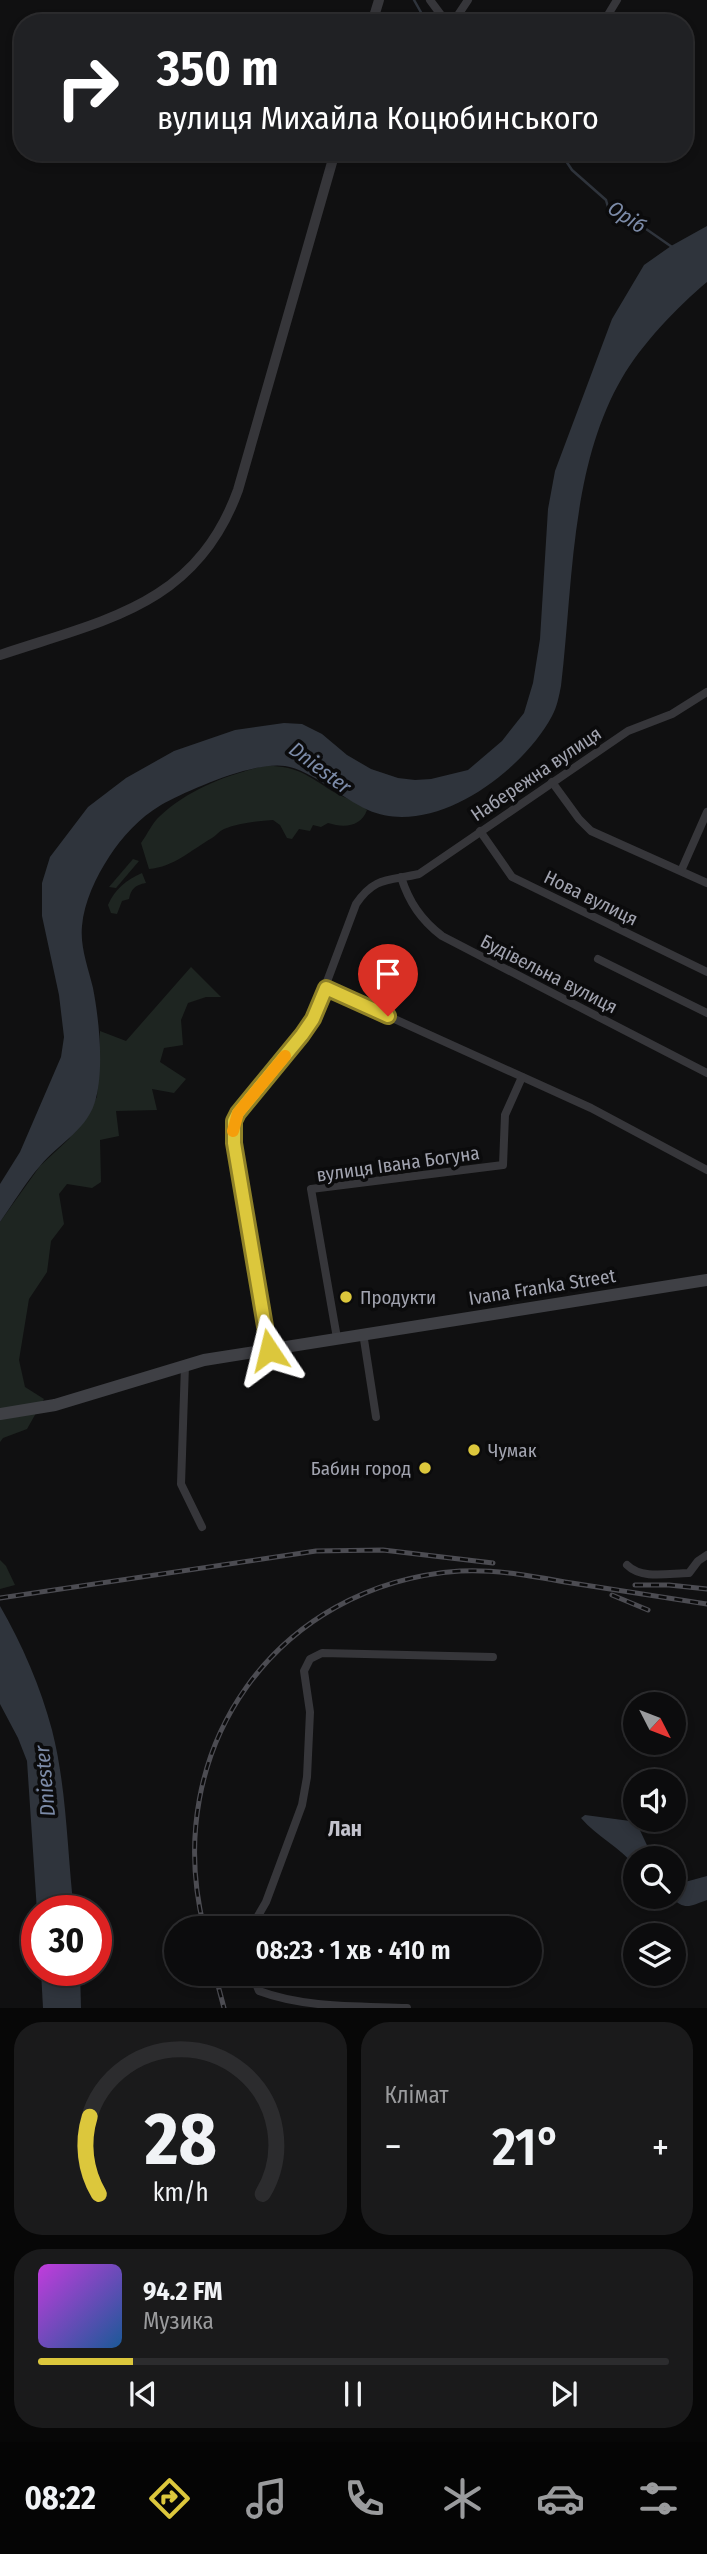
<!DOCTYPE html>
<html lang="uk">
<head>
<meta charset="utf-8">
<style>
	:root { --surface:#0c0c0d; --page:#1a1a1b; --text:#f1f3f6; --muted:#9a9b9d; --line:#2c2c2e; --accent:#dcc73c }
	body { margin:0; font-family:"Fira Sans Condensed",sans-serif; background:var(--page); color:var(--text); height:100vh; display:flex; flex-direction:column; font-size:26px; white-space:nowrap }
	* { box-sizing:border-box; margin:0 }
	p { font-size:23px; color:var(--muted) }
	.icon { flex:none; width:38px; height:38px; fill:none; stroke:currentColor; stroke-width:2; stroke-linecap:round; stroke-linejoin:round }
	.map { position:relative; height:2008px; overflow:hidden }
	.details { display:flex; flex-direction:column; gap:14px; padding:14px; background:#070707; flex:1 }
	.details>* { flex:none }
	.hud { position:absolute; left:14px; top:14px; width:679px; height:147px; border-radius:28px; box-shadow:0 4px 10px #0003,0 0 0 2px var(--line); background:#202124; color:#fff; overflow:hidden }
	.needle { width:46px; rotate:132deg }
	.buttons { position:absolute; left:623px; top:1692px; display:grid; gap:14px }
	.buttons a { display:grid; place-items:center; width:63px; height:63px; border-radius:50%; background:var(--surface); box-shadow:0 4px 10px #0003,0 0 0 2px var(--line); font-size:35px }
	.speed { position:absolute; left:21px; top:1895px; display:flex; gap:14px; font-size:35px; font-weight:700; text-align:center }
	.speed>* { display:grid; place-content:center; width:91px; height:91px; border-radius:50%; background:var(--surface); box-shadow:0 4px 10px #0003,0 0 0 2px var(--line); line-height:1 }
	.speed .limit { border:10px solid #d22; background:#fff; color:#111 }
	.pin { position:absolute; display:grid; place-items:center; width:60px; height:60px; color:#fff; margin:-72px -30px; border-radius:50% 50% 50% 0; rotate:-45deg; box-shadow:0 0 7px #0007 }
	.pin .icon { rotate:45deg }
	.me { position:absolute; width:77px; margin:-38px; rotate:350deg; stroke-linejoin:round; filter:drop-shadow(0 0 5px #0008) }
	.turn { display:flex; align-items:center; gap:24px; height:147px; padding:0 28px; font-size:32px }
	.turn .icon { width:91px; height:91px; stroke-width:2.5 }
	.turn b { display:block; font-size:49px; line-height:60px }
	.big { font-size:52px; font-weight:600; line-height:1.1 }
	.details .tile { flex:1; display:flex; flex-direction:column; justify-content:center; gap:10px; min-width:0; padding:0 24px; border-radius:28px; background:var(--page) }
	.details .dial { align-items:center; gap:0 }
	.dial svg { height:182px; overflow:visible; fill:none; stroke:var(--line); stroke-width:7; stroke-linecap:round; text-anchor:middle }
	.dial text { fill:var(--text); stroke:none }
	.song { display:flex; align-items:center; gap:21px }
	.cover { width:84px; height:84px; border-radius:10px; background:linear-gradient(135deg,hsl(290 70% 55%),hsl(210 70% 35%)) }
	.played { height:7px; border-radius:4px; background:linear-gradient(90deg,var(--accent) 15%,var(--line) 15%) }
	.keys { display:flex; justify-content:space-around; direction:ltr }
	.heat { display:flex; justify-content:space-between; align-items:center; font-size:38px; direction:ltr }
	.details .tiles { flex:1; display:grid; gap:14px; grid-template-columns:1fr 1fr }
	.tile:last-child { grid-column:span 2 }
	.trip { position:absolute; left:164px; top:1916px; width:378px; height:70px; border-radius:35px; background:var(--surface); box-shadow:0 4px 10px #0003,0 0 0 2px var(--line); font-weight:600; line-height:70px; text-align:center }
	.menu { display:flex; height:112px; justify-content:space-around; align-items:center; background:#050505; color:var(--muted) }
	.menu .icon { width:49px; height:49px }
	.menu .selected { color:var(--accent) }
	.menu b { font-size:32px; color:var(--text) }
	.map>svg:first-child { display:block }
</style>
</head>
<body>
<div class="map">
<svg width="707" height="2008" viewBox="0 0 707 2008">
	<rect width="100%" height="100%" fill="#101011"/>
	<g fill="#1e2521">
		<path d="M264 766C296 765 307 775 332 791 344 798 357 801 367 810 361 827 344 828 328 823L321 827 313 825 310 831 299 829 292 839 287 838 280 825 273 820C257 821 239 823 224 829 219 831 216 836 212 838 191 850 174 867 149 869L141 843C147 835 152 823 160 816 189 789 227 775 264 766Z"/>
		<path d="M133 859 139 861 116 888 109 887Z"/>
		<path d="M142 873 146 883C135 885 131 889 129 899L122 901 117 914 111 913 108 905C115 889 126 880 142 873Z"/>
		<path d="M191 967 221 997H206L188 1003 181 1020 183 1045 164 1048 160 1062 186 1079 174 1093 152 1089 157 1110 116 1111 119 1136 100 1140 101 1182 92 1188 67 1184 59 1194 64 1224 51 1241 47 1272 29 1299 19 1360 25 1387 44 1399 27 1429 3 1438 0 1442V1222L40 1166 69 1139 97 1097 100 1031 126 1041Z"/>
		<path d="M0 1560 6 1566 15 1585 0 1589Z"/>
	</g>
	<g fill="#2f343c">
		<path d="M707 226V282C677 307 641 345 622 378 570 467 573 586 561 686 559 696 557 707 552 716 523 771 433 839 368 810 343 799 311 770 285 766 254 761 188 790 161 805 139 818 122 837 109 857 96 877 84 902 82 926 80 947 88 967 93 988 99 1019 104 1067 96 1098 89 1129 59 1143 40 1166 25 1183 13 1204 0 1222V1184L20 1152 61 1057 64 1037 59 995 42 916V883L50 857 88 807 126 778 174 751 235 730 284 723 302 724 322 734 347 755 371 769 398 778 415 780 431 779 468 770 502 741 524 713 533 683 540 639 548 509 555 471 612 319 644 265 671 246Z"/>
		<path d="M0 1606C22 1644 41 1688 52 1730 67 1789 67 1851 74 1911H37L27 1761 18 1738 0 1704Z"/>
		<path d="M585 1815 630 1821 637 1824 653 1858H635V1866C620 1847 597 1837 581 1818Z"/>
		<path d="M707 1876V1900C690 1906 685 1911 671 1897H674V1885Z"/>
		<path d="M41 1971H80L81 2008H43Z"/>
	</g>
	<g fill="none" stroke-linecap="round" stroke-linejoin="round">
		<g stroke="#2f343c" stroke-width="2.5">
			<path d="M414 0 427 23"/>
			<path d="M560 152 572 170 606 200 608 207 636 222 672 247"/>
		</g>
		<g stroke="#36363a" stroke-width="8">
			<path d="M430 0 447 23"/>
			<path d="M450 23 456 18 468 0"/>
			<path d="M603 23 617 0"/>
			<path d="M552 782 579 819 591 831 707 883"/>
			<path d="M480 831 512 877 707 972"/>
			<path d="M681 871 707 812"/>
			<path d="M401 877C409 902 421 920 442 936L707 1073"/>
			<path d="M598 959 707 1013"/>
			<path d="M326 988 591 1108 707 1170"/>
			<path d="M363 1333 376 1417"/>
			<path d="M337 1338 311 1189 503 1165 505 1115 522 1077"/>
			<path d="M269 1350 234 1143V1121L238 1113 302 1035 313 1019 356 904C375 876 389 881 419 874L628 731 672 714 707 692"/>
			<path d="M185 1365 181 1484 202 1527"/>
			<path d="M627 1565C642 1580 670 1573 689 1573L698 1561 707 1555"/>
			<path d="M251 1928 266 1902 302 1805 307 1777 310 1712 304 1671 310 1659 322 1653 493 1657"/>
			<path d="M252 1974 259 1991C304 2008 358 2006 407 2008"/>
		</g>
		<g stroke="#36363a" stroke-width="10">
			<path d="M372 23 379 0"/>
			<path d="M0 655C104 620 196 606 238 490L335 152"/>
		</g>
		<path stroke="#3f4045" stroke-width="12" d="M0 1414 55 1405 204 1360 707 1280"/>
		<g stroke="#4c4c52" stroke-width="5">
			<g id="rail">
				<path d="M635 1585H669L707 1589"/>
				<path d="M612 1595 648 1610"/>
				<path d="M0 1598 316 1551 383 1550 493 1563"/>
				<path d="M204 1928C160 1750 275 1584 460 1571 495 1569 531 1576 565 1582 613 1589 660 1597 707 1604"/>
				<path d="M215 1974 224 2008"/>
			</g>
		</g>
		<use href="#rail" stroke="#0b0b0c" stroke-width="2.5" stroke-dasharray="8" stroke-linecap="butt"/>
	</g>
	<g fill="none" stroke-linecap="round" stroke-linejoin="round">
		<g stroke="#8f8127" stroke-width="18">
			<path id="route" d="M269 1350 234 1143V1121L238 1113 302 1035 313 1019 326 988 388 1016"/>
		</g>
		<use href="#route" stroke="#dcc73c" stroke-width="12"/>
		<path stroke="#f59e0b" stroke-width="12" d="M233 1131 238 1113 285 1056"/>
	</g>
	<g fill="#dcc73c" stroke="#0b0b0c" stroke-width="2.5">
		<circle cx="346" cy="1297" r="7"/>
		<circle cx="474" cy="1450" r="7"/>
		<circle cx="425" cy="1468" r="7"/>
	</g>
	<g text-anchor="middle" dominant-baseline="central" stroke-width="7" stroke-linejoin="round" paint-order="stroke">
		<g font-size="19" fill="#a2a4b0" stroke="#0b0b0c">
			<text transform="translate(536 774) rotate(-34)">Набережна вулиця</text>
			<text transform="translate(591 898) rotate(26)">Нова вулиця</text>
			<text transform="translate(549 974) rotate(27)">Будівельна вулиця</text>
			<text transform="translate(398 1164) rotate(-8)">вулиця Івана Богуна</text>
			<text transform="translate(542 1287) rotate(-9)">Ivana Franka Street</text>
		</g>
		<g font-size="19" fill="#a2a4b0" stroke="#0b0b0c" text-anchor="start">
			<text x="360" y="1297">Продукти</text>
			<text x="488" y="1450">Чумак</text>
			<text x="411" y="1468" text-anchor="end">Бабин город</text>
		</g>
		<g font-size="21" font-style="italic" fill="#7c8ba8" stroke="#0b0b0c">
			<text transform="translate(627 217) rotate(34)">Оріб</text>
			<text transform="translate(320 768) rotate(37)">Dniester</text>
			<text transform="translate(45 1781) rotate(-95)">Dniester</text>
		</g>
		<g font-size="21" font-weight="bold" fill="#c3c3cd" stroke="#0b0b0c">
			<text x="345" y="1829">Лан</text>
		</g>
	</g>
</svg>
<div class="buttons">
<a><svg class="needle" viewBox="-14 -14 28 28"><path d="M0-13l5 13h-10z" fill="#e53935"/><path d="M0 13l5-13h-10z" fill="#9a9b9d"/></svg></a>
<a><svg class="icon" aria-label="sound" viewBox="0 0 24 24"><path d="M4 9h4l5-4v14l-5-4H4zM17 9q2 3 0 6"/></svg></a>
<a><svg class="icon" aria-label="search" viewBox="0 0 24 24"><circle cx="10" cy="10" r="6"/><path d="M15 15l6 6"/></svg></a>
<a><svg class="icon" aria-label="layers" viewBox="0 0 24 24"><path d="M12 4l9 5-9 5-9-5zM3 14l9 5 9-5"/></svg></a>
</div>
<div class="speed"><div class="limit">30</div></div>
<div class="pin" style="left:388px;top:1016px;background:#d93025"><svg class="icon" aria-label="arrive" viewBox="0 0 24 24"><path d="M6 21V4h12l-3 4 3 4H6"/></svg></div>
<svg class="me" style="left:269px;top:1350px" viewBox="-20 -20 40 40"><path d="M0-17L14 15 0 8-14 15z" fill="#dcc73c" stroke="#fff" stroke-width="4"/></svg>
<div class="trip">08:23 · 1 хв · 410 m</div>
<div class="hud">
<div class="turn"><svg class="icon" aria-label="right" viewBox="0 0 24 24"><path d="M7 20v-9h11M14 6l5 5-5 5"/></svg><div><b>350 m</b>вулиця Михайла Коцюбинського</div></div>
</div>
</div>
<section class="details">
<div class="tiles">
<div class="tile dial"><svg viewBox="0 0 100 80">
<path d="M14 69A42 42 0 1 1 86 69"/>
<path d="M14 69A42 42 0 0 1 10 35" stroke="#dcc73c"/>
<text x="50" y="56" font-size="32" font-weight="700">28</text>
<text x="50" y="72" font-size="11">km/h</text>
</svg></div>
<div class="tile"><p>Клімат</p>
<div class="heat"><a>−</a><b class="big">21°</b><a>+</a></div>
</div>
<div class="tile">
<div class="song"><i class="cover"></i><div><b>94.2 FM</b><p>Музика</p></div></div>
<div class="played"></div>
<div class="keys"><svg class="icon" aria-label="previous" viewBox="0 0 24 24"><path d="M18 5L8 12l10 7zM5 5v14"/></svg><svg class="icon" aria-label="pause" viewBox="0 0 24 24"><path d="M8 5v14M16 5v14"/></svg><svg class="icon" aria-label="next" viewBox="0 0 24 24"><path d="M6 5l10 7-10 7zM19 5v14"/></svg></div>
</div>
</div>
</section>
<nav class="menu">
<b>08:22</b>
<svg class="icon selected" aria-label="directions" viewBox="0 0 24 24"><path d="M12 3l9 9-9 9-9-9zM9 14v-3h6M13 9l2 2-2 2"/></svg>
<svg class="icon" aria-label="music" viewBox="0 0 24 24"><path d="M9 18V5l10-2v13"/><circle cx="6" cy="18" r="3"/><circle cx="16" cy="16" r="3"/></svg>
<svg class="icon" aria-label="phone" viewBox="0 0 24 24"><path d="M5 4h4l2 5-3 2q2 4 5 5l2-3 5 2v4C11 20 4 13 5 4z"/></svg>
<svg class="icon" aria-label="climate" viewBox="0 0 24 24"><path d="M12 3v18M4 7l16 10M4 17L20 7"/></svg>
<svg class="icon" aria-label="car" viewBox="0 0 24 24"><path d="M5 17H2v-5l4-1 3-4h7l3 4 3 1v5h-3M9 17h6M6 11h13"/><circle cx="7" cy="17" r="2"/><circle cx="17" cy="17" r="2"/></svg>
<svg class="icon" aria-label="filters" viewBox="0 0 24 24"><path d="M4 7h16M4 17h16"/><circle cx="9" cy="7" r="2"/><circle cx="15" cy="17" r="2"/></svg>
</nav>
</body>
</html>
